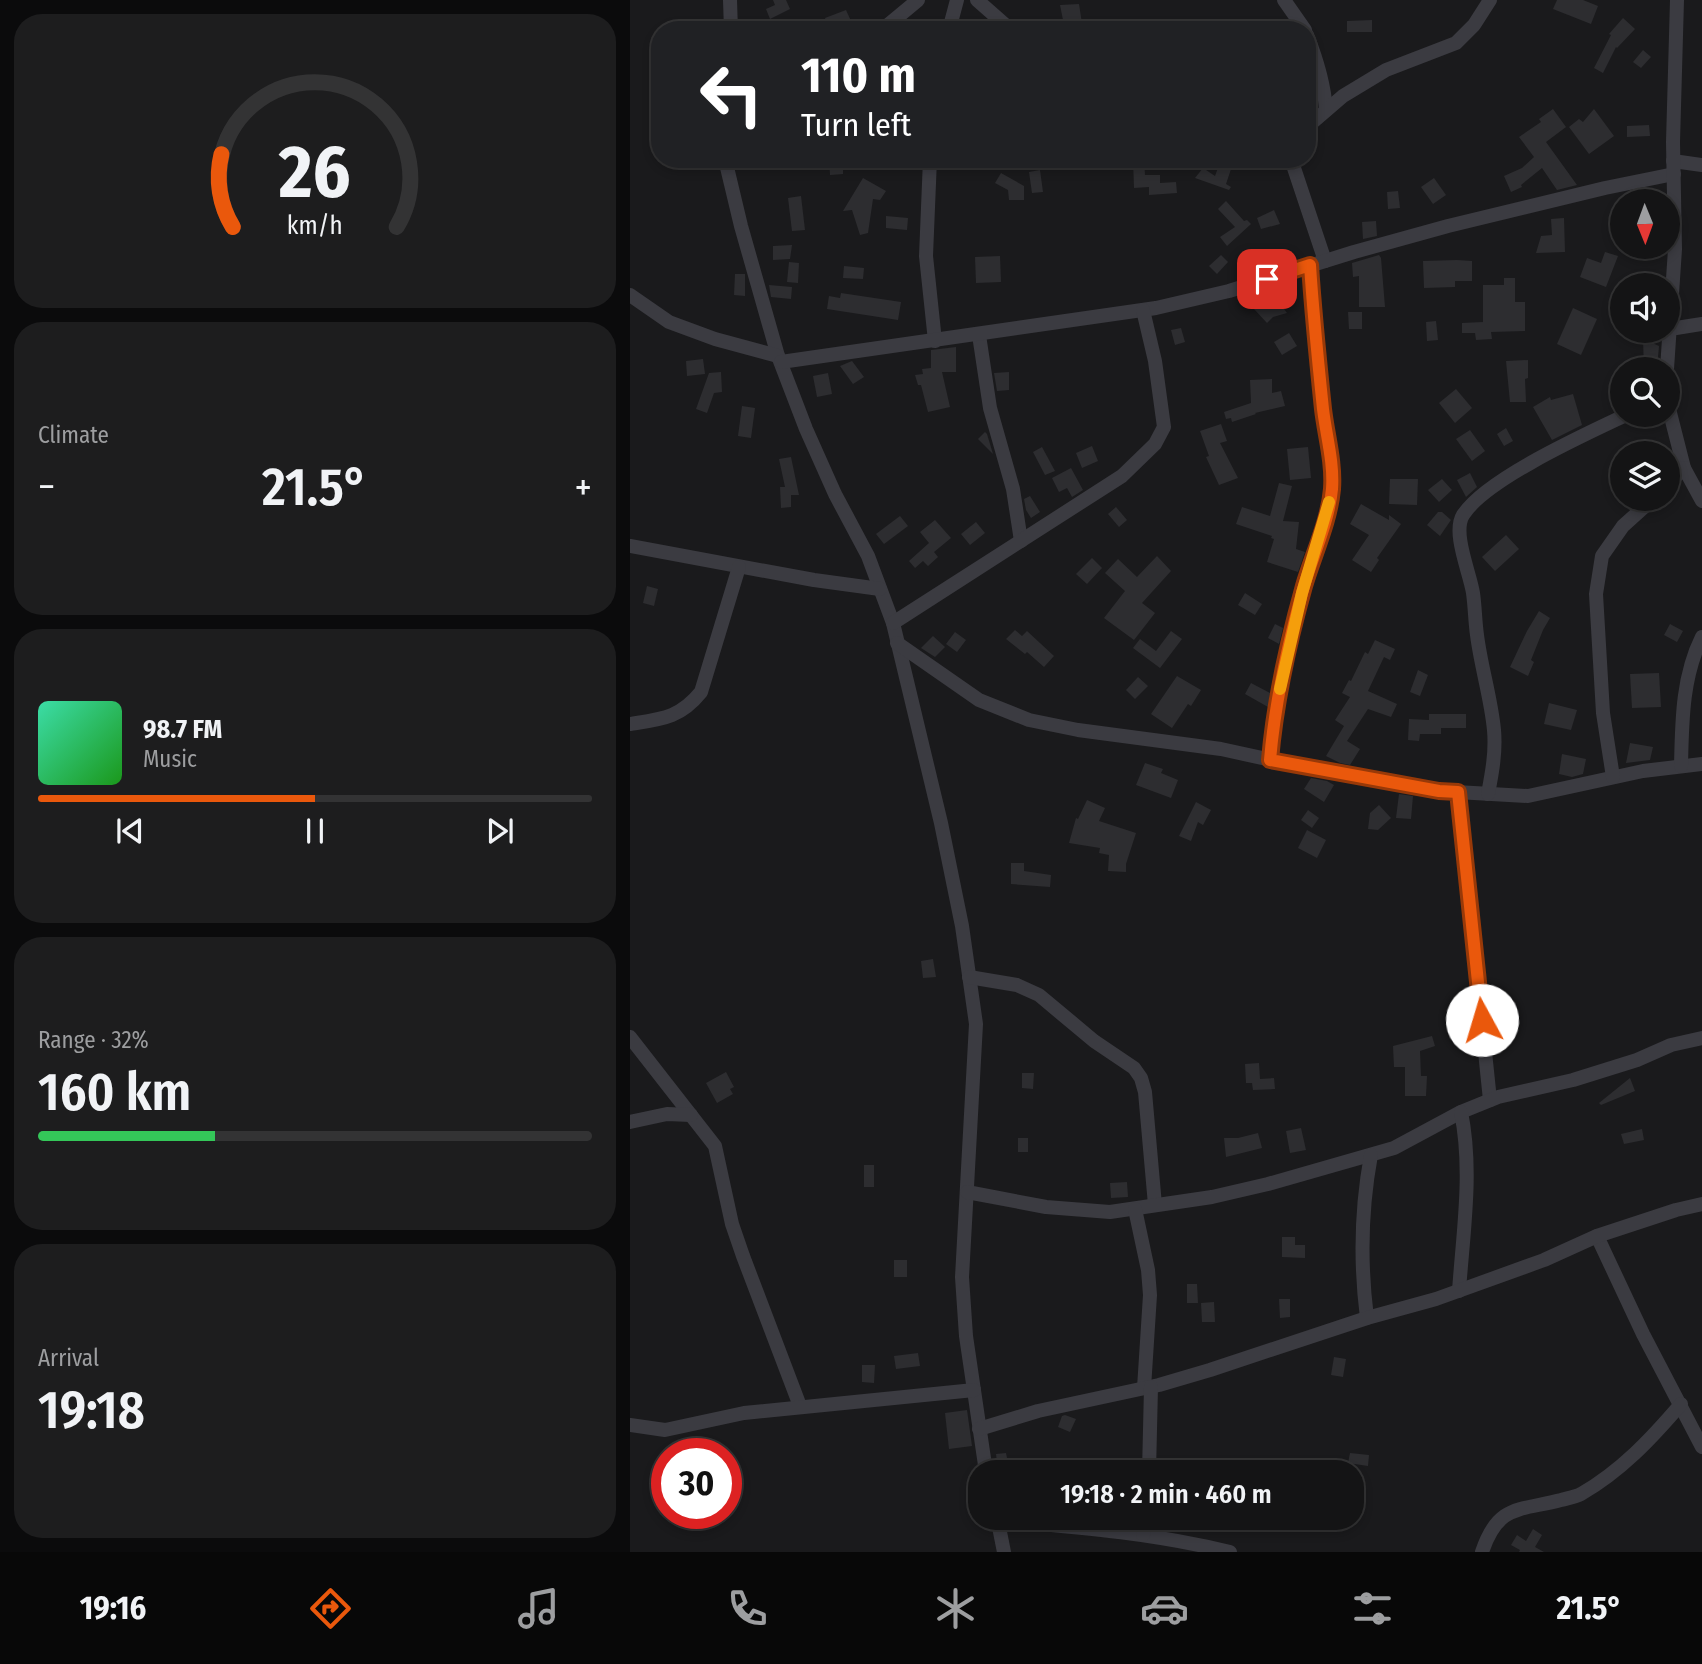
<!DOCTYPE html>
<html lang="en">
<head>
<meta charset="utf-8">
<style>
	:root { --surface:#141415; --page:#1d1d1e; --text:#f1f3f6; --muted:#9d9ea0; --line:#333334; --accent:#ea580c }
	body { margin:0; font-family:"Fira Sans Condensed",sans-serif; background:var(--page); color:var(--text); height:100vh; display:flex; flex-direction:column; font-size:26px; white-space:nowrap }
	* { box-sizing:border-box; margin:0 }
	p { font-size:23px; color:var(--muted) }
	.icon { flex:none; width:38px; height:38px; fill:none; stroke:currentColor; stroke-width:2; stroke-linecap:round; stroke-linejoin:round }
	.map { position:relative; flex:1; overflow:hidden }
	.details { display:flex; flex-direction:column; gap:14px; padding:14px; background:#0b0b0c; width:630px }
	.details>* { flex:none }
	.hud { position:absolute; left:21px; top:21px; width:665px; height:147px; border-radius:28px; box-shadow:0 4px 10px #0003,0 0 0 2px var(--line); background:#202124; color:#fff; overflow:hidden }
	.needle { width:46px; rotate:179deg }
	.controls { position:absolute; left:980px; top:189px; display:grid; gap:14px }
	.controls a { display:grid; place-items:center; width:70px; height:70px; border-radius:50%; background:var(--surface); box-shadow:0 4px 10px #0003,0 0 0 2px var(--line); font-size:35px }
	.speed { position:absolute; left:21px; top:1438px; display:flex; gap:14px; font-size:35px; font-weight:700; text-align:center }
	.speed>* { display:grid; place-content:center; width:91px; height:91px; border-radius:50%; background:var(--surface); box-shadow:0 4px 10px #0003,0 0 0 2px var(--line); line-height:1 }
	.speed .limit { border:10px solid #d22; background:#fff; color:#111 }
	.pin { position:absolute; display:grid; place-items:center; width:60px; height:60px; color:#fff; margin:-30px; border-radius:14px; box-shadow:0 4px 10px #0006 }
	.me { position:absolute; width:77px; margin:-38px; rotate:354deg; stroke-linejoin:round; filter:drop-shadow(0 0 5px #0008) }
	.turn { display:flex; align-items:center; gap:24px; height:147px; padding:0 35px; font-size:32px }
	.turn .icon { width:91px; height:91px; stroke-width:2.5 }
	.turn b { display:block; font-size:49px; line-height:60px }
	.big { font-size:52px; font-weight:600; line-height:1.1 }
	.details .widget { flex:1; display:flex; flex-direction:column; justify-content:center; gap:10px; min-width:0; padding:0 24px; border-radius:28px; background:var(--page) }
	.details .dial { align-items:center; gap:0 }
	.dial svg { height:182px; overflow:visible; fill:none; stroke:var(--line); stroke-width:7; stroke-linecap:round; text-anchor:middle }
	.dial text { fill:var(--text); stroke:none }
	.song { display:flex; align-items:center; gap:21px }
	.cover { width:84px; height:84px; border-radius:10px; background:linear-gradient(135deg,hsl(160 70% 55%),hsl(120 70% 35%)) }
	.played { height:7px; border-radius:4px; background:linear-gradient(90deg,var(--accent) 50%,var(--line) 50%) }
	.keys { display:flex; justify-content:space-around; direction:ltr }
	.heat { display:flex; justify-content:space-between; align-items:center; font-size:38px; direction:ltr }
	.charge { height:10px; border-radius:5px; background:linear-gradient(90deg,#34c759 32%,var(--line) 0) }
	.trip { position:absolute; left:338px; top:1460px; width:396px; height:70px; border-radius:28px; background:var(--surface); box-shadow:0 4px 10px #0003,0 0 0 2px var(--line); font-weight:600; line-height:70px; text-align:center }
	.dock { display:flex; height:112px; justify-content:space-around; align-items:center; background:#080808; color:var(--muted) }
	.dock .icon { width:49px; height:49px }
	.dock .on { color:var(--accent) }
	.dock b { font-size:32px; color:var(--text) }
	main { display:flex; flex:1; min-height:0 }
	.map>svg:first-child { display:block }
</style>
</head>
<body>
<main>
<section class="details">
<div class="widget dial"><svg viewBox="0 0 100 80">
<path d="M14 69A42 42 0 1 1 86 69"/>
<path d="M14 69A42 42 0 0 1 9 37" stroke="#ea580c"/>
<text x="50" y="56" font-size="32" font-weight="700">26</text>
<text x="50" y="72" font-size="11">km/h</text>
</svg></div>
<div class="widget"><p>Climate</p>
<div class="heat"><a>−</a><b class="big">21.5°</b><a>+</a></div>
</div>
<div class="widget">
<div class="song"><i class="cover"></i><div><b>98.7 FM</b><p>Music</p></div></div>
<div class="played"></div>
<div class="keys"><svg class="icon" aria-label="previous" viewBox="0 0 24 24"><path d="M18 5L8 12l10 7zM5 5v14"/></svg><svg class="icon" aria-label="pause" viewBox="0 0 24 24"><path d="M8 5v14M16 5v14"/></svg><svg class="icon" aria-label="next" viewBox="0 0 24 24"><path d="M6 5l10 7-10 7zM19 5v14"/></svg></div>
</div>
<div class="widget"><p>Range · 32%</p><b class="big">160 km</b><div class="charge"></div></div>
<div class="widget"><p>Arrival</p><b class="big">19:18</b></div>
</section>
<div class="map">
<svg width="1072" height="1552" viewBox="0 0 1072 1552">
	<rect width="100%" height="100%" fill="#1a1a1c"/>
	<g fill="#2d2d30">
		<path d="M143 0H156L160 9 140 19 136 9 145 5Z"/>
		<path d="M927 0H953L968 6 961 24 923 9Z"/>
		<path d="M449 4 453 30H435L430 5Z"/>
		<path d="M216 10 221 21 210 25 212 30H199L195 18Z"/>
		<path d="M993 18 1005 29 987 48 986 47 973 73 964 68 981 35 979 34Z"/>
		<path d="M742 20V32H717V21Z"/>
		<path d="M1013 50 1021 57 1011 68 1003 62Z"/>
		<path d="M923 109 936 127 916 142 947 185 927 190 912 168 891 185 892 187 881 192 874 176 892 168 904 157 889 137 911 122 909 119Z"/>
		<path d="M964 109 984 136 959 154 939 127 949 119 953 122Z"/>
		<path d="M1019 125 1020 136 997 137V126Z"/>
		<path d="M503 159H514L515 175H530V183L546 182 547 193 519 195V187L504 188Z"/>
		<path d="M199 160H213V174L200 175Z"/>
		<path d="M589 165 601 169 596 184 601 187 599 190 565 178 573 168 585 176Z"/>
		<path d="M410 170 413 192 402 193 399 172Z"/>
		<path d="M371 173 394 186V200H379L378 190 365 183Z"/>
		<path d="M233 178 256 191 250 200 243 199 238 233 230 235 222 210 213 211Z"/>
		<path d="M804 178 816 195 803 204 791 187Z"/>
		<path d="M768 191 770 208 758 209 757 192Z"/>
		<path d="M171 196 175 230 162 231 158 198Z"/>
		<path d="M596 201 614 221 617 220 621 224 597 246 590 237 605 227 588 209Z"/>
		<path d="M644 210 650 224 631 229 627 218Z"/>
		<path d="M256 216 278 218 277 230 256 228Z"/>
		<path d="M934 218 935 252 906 253 911 236 922 235 921 219Z"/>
		<path d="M746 221 747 236 733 239 732 222Z"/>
		<path d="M162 245 160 259 143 260V246Z"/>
		<path d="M975 252 988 256 976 287 950 277 957 258 971 263Z"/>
		<path d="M591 255 598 262 587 274 579 266Z"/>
		<path d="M749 255 751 258 755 307H729V276L723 277 722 263Z"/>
		<path d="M370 256 371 282 346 283 345 257Z"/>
		<path d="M827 260 842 261V281H825V287L794 288 793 261Z"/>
		<path d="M159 262 169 263 168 283 157 282Z"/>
		<path d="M214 266 234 268 233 279 213 278Z"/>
		<path d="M105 274H115V296L104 295Z"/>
		<path d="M874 278H885V302H895V331L861 332 862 339 846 340 845 333H832V323L853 322V285H874Z"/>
		<path d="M139 285 162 287 161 299 141 297Z"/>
		<path d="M641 291 657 313 643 317 637 323 624 309 632 302 631 298Z"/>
		<path d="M211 293 271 302 268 320 197 309 199 296 210 298Z"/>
		<path d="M943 308 967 319 951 355 927 344Z"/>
		<path d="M718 312H732V329H719Z"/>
		<path d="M806 321 808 340 797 341 796 322Z"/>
		<path d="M551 328 555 342 545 345 541 330Z"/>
		<path d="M659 333 667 346 652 355 644 342Z"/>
		<path d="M1013 339 1029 346 1027 369H1014Z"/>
		<path d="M326 347V372H312L320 407 298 412 291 385H288L285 375 293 374 292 369 301 368V350Z"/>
		<path d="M73 359 75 374 57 376 56 361Z"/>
		<path d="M898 360V378L895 379 896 402H880L876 361Z"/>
		<path d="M222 361 234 377 223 384 210 366Z"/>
		<path d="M91 372 92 392 84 393 77 413 66 409 79 373Z"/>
		<path d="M379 372V390L367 391 364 373Z"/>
		<path d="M198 373 202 394 187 397 183 376Z"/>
		<path d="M642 379V393L651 391 655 406 625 413 626 414 602 422 601 418 596 419 594 412 621 403 620 380Z"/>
		<path d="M826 389 842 408 825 423 809 403Z"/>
		<path d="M943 394 952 425 922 440 903 407 920 397 921 400Z"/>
		<path d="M112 406 125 408 121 438 108 436Z"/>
		<path d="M591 424 597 441 590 443 608 478 589 485 576 457 579 456 570 431Z"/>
		<path d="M876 428 883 441 874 446 867 434Z"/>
		<path d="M840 430 855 451 842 461 826 439Z"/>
		<path d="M355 432 357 434 363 454 348 439Z"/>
		<path d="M462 446 468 461 452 468 446 453Z"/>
		<path d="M412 447 425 471 415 475 403 452Z"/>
		<path d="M678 447 681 478 660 480 657 449Z"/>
		<path d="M161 457 169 495H161V507L151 508 150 487H155L149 459Z"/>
		<path d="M441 468 453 490 442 497 437 488 429 492 422 478Z"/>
		<path d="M840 473 847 487 836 497 827 480Z"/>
		<path d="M760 479H788L787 505 759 504Z"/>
		<path d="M812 479 822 490 809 502 798 490Z"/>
		<path d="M649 483 662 486 653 521 669 522 666 549 675 552 668 572 637 562 644 539 641 538 642 536 606 524 612 507 640 516Z"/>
		<path d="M400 496 410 512 401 518 396 510 394 499Z"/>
		<path d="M731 504 759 520V515L771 524 747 558 749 560 741 572 722 560 739 535 720 524Z"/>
		<path d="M486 507 497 520 489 527 478 514Z"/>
		<path d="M808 512H812L821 520 810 536 797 525Z"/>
		<path d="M270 516 278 526 254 544 246 534Z"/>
		<path d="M305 520 321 538 304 552 308 557 298 566 293 561 285 568 279 561 299 543 290 532Z"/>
		<path d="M346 522 355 533 340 545 331 534Z"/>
		<path d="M876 535 889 549 865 571 852 557Z"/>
		<path d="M527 556 541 571 512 603 525 613 504 640 474 618 495 591 475 573 488 559 507 577Z"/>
		<path d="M462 558 472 568 457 584 446 574Z"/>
		<path d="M17 586 28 589 24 606 13 603Z"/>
		<path d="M615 593 632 604 625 615 608 605Z"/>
		<path d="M909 611 920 618 913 630 901 660 904 662 898 676 880 667 897 631Z"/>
		<path d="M645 624 653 628 649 644 638 638Z"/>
		<path d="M1040 624 1053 631 1047 642 1034 635Z"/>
		<path d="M385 630 392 636 397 631 424 656 414 667 397 652 395 654 376 639Z"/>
		<path d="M541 631 552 639 530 668 503 648 510 639 526 651Z"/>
		<path d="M325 632 336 640 327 652 316 644Z"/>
		<path d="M303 636 315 647 305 657 291 648Z"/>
		<path d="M745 640 765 649 760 660 754 657 738 691 767 704 761 717 738 709 717 741 730 749 720 765 710 763 696 756 714 726 705 720 720 697 712 693 719 680 721 681 735 652 738 654Z"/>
		<path d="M788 670 798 675 790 696 780 692Z"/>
		<path d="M1029 673 1031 707 1002 708 1000 674Z"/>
		<path d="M547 676 571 690 561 706 558 704 542 728 521 714Z"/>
		<path d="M508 677 518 686 505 699 496 690Z"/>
		<path d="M621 683 640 693 638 707 615 694Z"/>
		<path d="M919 703 947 710 941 730 914 724Z"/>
		<path d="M799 714H836V728H811V734H790L789 741 778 740 779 719 799 720Z"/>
		<path d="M1000 743 1023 747 1020 760 996 763Z"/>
		<path d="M932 754 956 759 953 774 942 777 929 774Z"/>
		<path d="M515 763 533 769 531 773 548 780 541 798 506 785Z"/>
		<path d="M681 778 697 781 704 785 694 802 674 789Z"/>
		<path d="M769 794 783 796 781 819 766 818Z"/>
		<path d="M457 800 475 808 469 821 506 833 496 864V872L478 871 479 855 469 853 470 848 439 843 446 818 448 819Z"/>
		<path d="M566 802 581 810 573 825 568 822 561 841 549 836Z"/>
		<path d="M749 805 761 818 748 830 738 829 740 813Z"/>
		<path d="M678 810 689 818 682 828 671 820Z"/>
		<path d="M677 830 696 840 687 858 668 848Z"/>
		<path d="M381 863H394V871L421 875 420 887 381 884Z"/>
		<path d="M303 959 306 977 293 978 291 961Z"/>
		<path d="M802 1036 805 1046 790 1051 791 1076H797L796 1096H775V1067H764L763 1046Z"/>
		<path d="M629 1063 630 1079 644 1078 645 1089 623 1090 622 1083H616L615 1064Z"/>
		<path d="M96 1072 104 1087 100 1089 103 1094 87 1103 76 1083Z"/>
		<path d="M392 1073H404L403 1089 392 1088Z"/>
		<path d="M1000 1078 1005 1091 971 1105 969 1103Z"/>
		<path d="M671 1128 676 1150 660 1153 656 1131Z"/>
		<path d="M1012 1129 1014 1140 994 1144 991 1134Z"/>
		<path d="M628 1133 632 1148 596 1157 594 1138H608Z"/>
		<rect x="388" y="1138" width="10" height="14"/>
		<rect x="234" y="1165" width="10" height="22"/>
		<path d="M497 1182 498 1197 481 1198 480 1183Z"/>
		<path d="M652 1237H665V1245H675V1258L652 1257Z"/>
		<rect x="264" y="1260" width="13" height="17"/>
		<path d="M557 1284H567L568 1303H557Z"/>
		<path d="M649 1299H660V1317L650 1318Z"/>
		<path d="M584 1302 585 1322H572L571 1303Z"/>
		<path d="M288 1353 290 1366 266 1369 264 1356Z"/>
		<path d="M704 1357 716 1359 713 1377 701 1375Z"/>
		<path d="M232 1365H245L244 1383 232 1382Z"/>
		<path d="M337 1410 342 1446 319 1449 315 1413Z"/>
		<path d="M435 1415 446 1419 440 1432 428 1427 432 1416Z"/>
		<path d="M376 1453 379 1468 368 1470 366 1454Z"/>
		<path d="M720 1453 739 1455 738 1466 718 1463Z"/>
		<path d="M903 1529 912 1535 905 1547 914 1552H889L890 1550 881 1545 887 1535 896 1541Z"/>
	</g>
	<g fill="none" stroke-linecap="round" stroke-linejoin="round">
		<g stroke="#3b3b41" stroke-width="14">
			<path d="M100 0 101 30"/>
			<path d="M347 0 381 30"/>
			<path d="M654 0 675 30"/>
			<path d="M252 30 288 0"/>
			<path d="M319 30 327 0"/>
			<path d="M677 35C687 60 694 83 696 110"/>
			<path d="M677 127 713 96 756 70 826 43 844 25 860 0"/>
			<path d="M95 159 111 226 148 356 176 429 205 494 238 556 263 623 311 823 332 926 346 1024 332 1277 336 1336 356 1472"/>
			<path d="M300 159 296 256 305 341"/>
			<path d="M661 159 695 261"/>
			<path d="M1043 161 1072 165"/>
			<path d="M0 295 39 322 85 339 148 356"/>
			<path d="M1040 329 1072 324"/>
			<path d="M349 335 360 408 383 489 391 541"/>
			<path d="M151 362 526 308 599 291 724 252 818 226 975 188 1044 174"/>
			<path d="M1037 369 1045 249 1043 142 1047 0"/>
			<path d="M1038 405 1054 468 1072 501"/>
			<path d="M1038 484 1054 468"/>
			<path d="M0 546 184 580 250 589"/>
			<path d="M263 623 492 476 525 444 534 427 525 361 513 310"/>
			<path d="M267 643 349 700 399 720 448 730 591 749 664 765 809 791 898 796 1013 771 1072 764"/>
			<path d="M0 724C32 719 50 718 71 692L109 567"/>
			<path d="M641 760C645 703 658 647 672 592 681 558 699 524 702 489 704 462 696 436 693 409 688 361 684 313 680 265"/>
			<path d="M1051 766C1052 722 1052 677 1072 637"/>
			<path d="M983 777 973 713 966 594 972 556 993 526 1023 499"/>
			<path d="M828 792 860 1100"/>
			<path d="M858 794C862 773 866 752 864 730 861 698 851 667 847 635 845 621 845 607 843 593 840 573 822 533 833 515 856 479 956 434 996 415"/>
			<path d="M339 977 387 985 409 995 464 1041 504 1068 511 1078 515 1092 525 1205"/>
			<path d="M0 1037 85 1146 102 1224 113 1256 170 1406"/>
			<path d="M0 1122 37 1114 61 1115"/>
			<path d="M337 1192 416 1207 480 1212 582 1197 638 1184 764 1148 831 1112 868 1097 943 1080 1007 1060 1041 1045 1072 1038"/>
			<path d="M505 1209 518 1270 520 1295 514 1388"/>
			<path d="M967 1236 1013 1334 1072 1447"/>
			<path d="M829 1291C833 1232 843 1171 831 1112"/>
			<path d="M737 1318C730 1263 731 1209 741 1155"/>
			<path d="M0 1425 35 1430 114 1413 344 1390"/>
			<path d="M349 1429 408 1411 529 1385 580 1370 737 1318 806 1299 914 1260 967 1236 1046 1210 1072 1204"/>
			<path d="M519 1472 521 1387"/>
			<path d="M367 1517 374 1552"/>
			<path d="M367 1520C446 1527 523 1533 600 1552"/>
			<path d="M513 1535 515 1517"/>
			<path d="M852 1552C868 1504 889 1511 931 1500 938 1498 945 1497 951 1494 991 1471 1021 1439 1051 1404"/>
		</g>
	</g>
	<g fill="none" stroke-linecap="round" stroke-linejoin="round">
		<g stroke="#983908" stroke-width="18">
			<path id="route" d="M637 279 680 265C683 313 688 361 693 409 696 435 704 462 702 489 699 522 683 555 674 586 658 643 645 701 640 760L809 791 828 792 852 1020"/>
		</g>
		<use href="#route" stroke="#ea580c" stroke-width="12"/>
		<path stroke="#f59e0b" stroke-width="12" d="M650 689 672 593 699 502"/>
	</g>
</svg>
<div class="controls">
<a><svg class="needle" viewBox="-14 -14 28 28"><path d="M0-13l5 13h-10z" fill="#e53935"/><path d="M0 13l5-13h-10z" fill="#9d9ea0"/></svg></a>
<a><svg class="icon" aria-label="sound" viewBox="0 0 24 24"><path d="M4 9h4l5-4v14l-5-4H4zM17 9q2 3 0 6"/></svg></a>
<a><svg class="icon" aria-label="search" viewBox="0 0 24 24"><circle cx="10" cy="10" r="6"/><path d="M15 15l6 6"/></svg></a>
<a><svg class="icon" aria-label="layers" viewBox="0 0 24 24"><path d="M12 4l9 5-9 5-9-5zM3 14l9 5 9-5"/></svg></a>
</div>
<div class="speed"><div class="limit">30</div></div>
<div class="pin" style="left:637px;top:279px;background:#d93025"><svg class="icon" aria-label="arrive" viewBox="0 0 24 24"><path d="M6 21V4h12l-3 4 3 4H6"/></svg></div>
<svg class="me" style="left:852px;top:1020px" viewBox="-20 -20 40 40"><circle r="19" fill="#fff"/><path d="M0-13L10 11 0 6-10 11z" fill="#ea580c"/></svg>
<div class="trip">19:18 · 2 min · 460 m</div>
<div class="hud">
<div class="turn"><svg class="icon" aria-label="left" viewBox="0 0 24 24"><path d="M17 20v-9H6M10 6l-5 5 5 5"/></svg><div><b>110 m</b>Turn left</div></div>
</div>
</div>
</main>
<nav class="dock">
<b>19:16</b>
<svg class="icon on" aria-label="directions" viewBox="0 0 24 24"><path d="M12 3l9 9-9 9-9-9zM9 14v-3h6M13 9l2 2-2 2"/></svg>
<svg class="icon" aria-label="music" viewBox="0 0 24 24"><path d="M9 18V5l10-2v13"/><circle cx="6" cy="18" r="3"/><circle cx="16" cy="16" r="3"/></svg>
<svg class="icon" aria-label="phone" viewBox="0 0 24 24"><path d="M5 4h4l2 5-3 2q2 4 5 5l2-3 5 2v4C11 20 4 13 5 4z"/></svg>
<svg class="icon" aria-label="climate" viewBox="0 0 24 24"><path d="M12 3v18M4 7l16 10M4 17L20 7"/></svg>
<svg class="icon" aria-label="car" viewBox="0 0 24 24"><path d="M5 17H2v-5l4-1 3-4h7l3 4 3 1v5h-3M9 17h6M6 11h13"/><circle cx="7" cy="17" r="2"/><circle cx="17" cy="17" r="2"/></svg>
<svg class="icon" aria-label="filters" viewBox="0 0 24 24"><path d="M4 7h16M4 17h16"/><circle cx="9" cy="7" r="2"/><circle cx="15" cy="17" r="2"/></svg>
<b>21.5°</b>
</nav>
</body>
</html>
